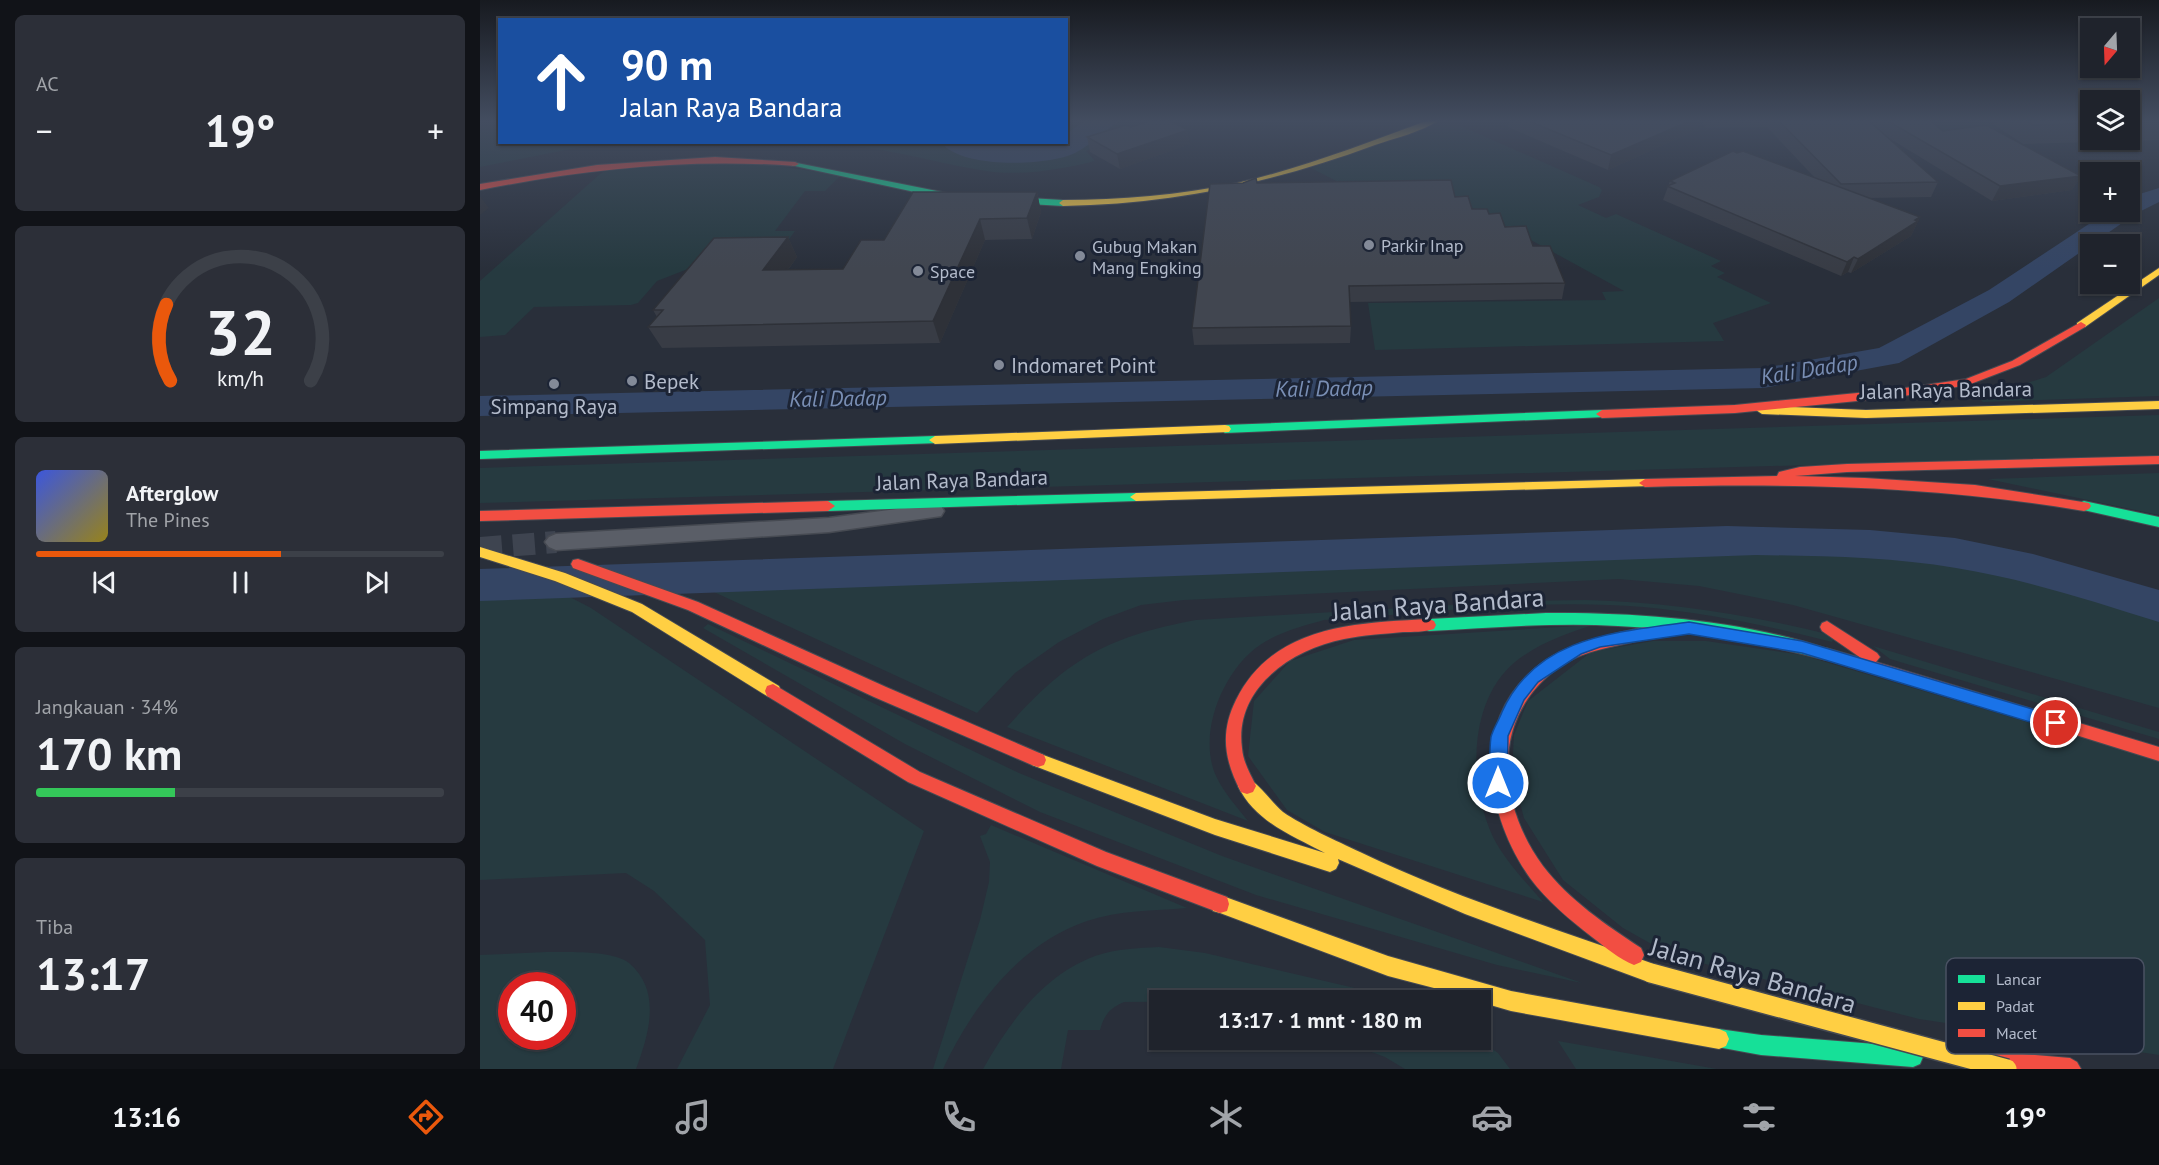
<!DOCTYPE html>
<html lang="id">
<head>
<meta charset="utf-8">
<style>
	:root { --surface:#1f232c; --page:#2c2f38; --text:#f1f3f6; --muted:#a1a4a9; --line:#3c4048; --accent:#ea580c }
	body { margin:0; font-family:"PT Sans",sans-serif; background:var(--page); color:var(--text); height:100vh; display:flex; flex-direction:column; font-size:22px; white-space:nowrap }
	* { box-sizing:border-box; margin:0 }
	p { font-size:20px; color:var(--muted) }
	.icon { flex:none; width:33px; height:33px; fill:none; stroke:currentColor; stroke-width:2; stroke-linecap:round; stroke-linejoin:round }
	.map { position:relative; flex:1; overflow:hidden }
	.details { display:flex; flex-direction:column; gap:15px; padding:15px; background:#111318; width:480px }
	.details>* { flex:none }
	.top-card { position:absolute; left:18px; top:18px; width:570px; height:126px; border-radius:0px; box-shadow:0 2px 4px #0004,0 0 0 2px var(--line); background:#1a4fa0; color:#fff; overflow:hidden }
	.needle { width:39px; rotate:199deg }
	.buttons { position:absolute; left:1600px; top:18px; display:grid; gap:12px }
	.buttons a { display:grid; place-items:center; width:60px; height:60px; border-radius:0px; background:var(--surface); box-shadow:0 2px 4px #0004,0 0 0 2px var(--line); font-size:30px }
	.speed { position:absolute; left:18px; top:972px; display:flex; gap:12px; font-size:30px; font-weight:700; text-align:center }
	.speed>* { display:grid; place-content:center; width:78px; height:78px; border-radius:50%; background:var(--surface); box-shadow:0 2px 4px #0004,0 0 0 2px var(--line); line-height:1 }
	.speed .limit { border:9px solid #d22; background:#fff; color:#111 }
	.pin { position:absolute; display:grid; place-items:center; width:51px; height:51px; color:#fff; margin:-26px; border:3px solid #fff; border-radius:50%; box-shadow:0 2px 6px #0007 }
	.me { position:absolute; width:66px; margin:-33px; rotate:0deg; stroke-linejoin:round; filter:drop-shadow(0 0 4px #0008) }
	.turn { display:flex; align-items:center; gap:21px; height:126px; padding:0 24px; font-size:27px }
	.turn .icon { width:78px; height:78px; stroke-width:2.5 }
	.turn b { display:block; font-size:42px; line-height:51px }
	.big { font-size:45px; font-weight:600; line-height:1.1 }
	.details .card { flex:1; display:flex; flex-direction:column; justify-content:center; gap:9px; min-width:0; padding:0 21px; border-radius:9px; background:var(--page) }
	.details .dial { align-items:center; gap:0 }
	.dial svg { height:156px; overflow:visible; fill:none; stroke:var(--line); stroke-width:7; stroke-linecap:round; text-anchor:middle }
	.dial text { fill:var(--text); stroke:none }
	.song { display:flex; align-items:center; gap:18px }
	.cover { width:72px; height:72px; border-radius:9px; background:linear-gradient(135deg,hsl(230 70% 55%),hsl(50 70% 35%)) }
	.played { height:6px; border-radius:3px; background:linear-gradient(90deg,var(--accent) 60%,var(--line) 60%) }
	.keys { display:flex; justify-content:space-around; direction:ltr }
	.heat { display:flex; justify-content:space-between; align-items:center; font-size:33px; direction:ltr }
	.charge { height:9px; border-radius:4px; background:linear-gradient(90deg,#34c759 34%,var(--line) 0) }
	.trip { position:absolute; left:669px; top:990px; width:342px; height:60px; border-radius:0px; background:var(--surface); box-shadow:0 2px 4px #0004,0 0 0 2px var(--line); font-weight:600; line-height:60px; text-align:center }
	.menu { display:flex; height:96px; justify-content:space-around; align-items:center; background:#0c0e12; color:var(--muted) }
	.menu .icon { width:42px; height:42px }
	.menu .on { color:var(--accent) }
	.menu b { font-size:27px; color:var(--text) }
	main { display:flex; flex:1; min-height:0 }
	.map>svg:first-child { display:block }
</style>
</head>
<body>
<main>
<section class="details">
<div class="card"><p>AC</p>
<div class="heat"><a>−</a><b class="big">19°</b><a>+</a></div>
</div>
<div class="card dial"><svg viewBox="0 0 100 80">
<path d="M14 69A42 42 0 1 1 86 69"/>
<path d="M14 69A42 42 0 0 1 12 30" stroke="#ea580c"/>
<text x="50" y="56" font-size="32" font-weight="700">32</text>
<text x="50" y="72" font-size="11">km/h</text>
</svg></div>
<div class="card">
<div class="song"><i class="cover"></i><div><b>Afterglow</b><p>The Pines</p></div></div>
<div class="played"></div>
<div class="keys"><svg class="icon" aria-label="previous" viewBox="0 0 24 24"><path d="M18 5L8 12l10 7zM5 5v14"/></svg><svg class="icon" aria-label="pause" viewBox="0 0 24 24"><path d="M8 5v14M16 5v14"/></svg><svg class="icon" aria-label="next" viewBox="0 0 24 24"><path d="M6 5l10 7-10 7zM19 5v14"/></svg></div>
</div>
<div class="card"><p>Jangkauan · 34%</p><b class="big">170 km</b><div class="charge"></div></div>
<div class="card"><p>Tiba</p><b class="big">13:17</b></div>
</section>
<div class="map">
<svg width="1679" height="1069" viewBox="0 0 1679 1069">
	<rect width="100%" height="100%" fill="#292f3a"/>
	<g fill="#263a40" fill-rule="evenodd">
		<path d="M0 120H19L20 142 161 143 101 147 0 167Z"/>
		<path d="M587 120H705L642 134 606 151 615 161C580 170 536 177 500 170 448 161 398 146 345 143L586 142Z"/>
		<path d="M1427 120H1506L1520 132 1446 135Z"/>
		<path d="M960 123 981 126 1119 187 1122 190 1119 197 1098 205 1126 218 1136 214 1241 261 1231 266 1245 273 1237 277 1291 303 1233 323 1244 341 895 350 888 303 1126 300 1122 292 1144 291 969 195 872 189 831 168Z"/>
		<path d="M208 164H282L361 175 345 191H325L295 231H315L301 250 254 251 177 281 158 303 151 305 54 307 25 335 0 337V281L120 174 130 168Z"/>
		<path d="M1679 298V396L1503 402 1499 398 1566 377Z"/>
		<path d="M1679 415V455L0 503V468Z"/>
		<path d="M1679 473V515L1508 479Z"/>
		<path d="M1249 544C1325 545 1401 545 1476 557 1545 569 1612 591 1679 611V708L1313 605 1219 586 1139 579 704 600 661 605 623 619 579 642 535 673 497 713 210 581Z"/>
		<path d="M82 593 111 608 444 831 353 1069H197L230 1005 225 940 174 891 146 873 0 880V596Z"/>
		<path d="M1106 600C1191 602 1272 615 1355 636L1352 642C1289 626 1227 613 1163 607 1058 598 950 613 844 620 823 626 799 632 780 645 743 670 717 734 736 776 744 793 757 807 768 821L527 727C588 659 626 637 716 620L1040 601Z"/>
		<path d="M228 624 539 773 742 856 1102 983 1017 965 776 895 560 812 425 744 223 628Z"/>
		<path d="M1113 625C1085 634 1059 643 1035 662 987 702 989 785 1013 837 1025 861 1046 882 1063 902L845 832 807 810 768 756 774 701 810 661 874 640Z"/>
		<path d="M1173 641H1226L1322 655 1679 761V1055L1439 1019 1191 955 1143 928 1083 880 1044 818 1032 772 1034 735 1048 701 1111 652Z"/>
		<path d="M1393 646 1679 732V739L1410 659Z"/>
		<path d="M511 825 707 908C674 911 639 910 607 921 539 944 492 1007 463 1069H453L500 920 509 882 510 862 500 836 506 834Z"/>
		<path d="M679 947 725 953 926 1000 644 1002C630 1008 624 1015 620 1030H588L581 1069H503C530 1022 562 976 615 956 635 949 658 948 679 947Z"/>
		<path d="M67 952C86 952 134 950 149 963 182 991 169 1034 156 1069H0V955ZM32 986H82V1036H32Z"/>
		<path d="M859 1040H999L1018 1053 1030 1069H925L905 1057Z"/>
		<path d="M1078 1041 1237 1069H1096Z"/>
	</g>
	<path fill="#344564" d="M606 120H641C625 130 612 144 595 153 569 166 481 169 462 143L586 142 587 133Z"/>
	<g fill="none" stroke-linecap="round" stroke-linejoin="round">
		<g fill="#344564" fill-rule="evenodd">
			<path d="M1679 188V202L1655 214 1529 302 1419 363 1283 388 0 416V396L1283 368 1399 348 1509 290 1627 212H1650V197Z"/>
			<path d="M1247 526 1390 530 1475 538 1553 554 1679 590V622C1612 601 1545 579 1476 568 1410 557 1343 556 1276 555L0 601V569Z"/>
		</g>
		<path stroke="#3e4450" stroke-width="22" stroke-dasharray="22 11" stroke-linecap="butt" d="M0 548 76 542"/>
		<g stroke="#464a52" stroke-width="3">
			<path id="street" d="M454 504 461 506 464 511 461 516 349 532 76 550 69 547 65 542 69 537 76 534 349 518Z"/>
		</g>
		<g stroke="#464a52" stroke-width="2">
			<g id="fast">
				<path d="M312 162 467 193 583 200 587 203 583 206 467 199 315 166H312Z"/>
				<path d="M1122 410 1128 414 1126 417 745 433 739 429 745 425Z"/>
				<path d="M455 436 459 437 461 440 459 443 0 459V451Z"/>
				<path d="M656 493 662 497 656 501 348 511 341 506 348 501Z"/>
				<path d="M1604 501 1679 517V527L1599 509 1597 506 1599 503Z"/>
				<path d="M1066 613C1158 612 1263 620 1351 650L1354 654 1351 658 1346 660C1277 642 1208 629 1138 626 1075 622 1012 628 949 631L944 629 942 625 944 621 949 619Z"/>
				<path d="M1239 1029 1281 1035 1433 1047 1440 1050 1443 1057 1440 1064 1433 1067 1281 1055 1232 1046 1229 1039 1232 1032Z"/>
			</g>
		</g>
		<g stroke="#464a52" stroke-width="2">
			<g id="slow">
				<path d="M949 120H959C942 132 915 138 895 145 792 183 694 204 583 206L579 203 583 200C641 200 699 195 757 183 823 168 886 143 949 120Z"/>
				<path d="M1679 268V275L1605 327H1597V323Z"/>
				<path d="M1679 401V409L1386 418 1282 414 1276 410 1282 406 1386 410Z"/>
				<path d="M745 425 749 426 751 429 749 432 455 444 449 440 455 436Z"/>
				<path d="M1165 479 1171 483 1170 486 656 501 650 497 656 493Z"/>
				<path d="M0 547 85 573 162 604 299 686 301 691 299 696 293 698 287 696 152 612 75 581 0 557Z"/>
				<path d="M558 753 735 819 845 853C813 836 774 821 758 786L761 780 767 778C778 782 792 803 803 812 823 826 857 841 880 852 973 897 1074 928 1171 963L1178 966 1181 973 1178 980 1171 983 985 914 858 859 859 863 856 869 850 872 735 835 552 765 550 760 552 755Z"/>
				<path d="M740 895 908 956 1031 991 1239 1029 1246 1032 1249 1039 1246 1046 1239 1049 1031 1011 1000 1002V1000L908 976 740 913 733 911 731 904 733 897Z"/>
			</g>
		</g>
		<g stroke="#464a52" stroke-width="2">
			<g id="jam">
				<path d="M235 157 315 162 319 164 315 166C208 158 105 169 0 190V184L117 165Z"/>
				<path d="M1601 322 1606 325 1605 327 1540 365 1488 385 1418 397 1255 413 1122 418 1116 414 1122 410 1255 405 1418 389 1486 379 1532 361Z"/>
				<path d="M1679 456V464L1367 472 1315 476 1385 478 1495 485 1609 503 1611 506 1609 509 1604 511C1458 486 1313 483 1165 487L1159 483 1165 479 1297 476 1299 472 1320 467 1367 464Z"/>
				<path d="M348 501 355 506 348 511 0 521V511Z"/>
				<path d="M98 559 218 602 406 687 564 755 566 760 564 765 558 767 552 765 394 697 208 610 93 568 91 564 93 560Z"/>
				<path d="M949 619 954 621 956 625 954 629C944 632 933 632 923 632 903 634 883 635 864 639 812 649 754 688 762 748 763 762 770 773 776 786L773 792 767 794 761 792C744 760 740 732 756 700 793 625 875 623 949 619Z"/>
				<path d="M1347 621 1397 653 1400 657 1396 662 1679 747V761L1474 697 1341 658 1338 654 1341 650 1346 648 1381 658 1342 631 1340 627 1342 623Z"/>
				<path d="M1165 627 1170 629 1172 633 1170 637C1144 646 1116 647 1091 660 1011 705 1013 798 1063 866 1089 900 1126 925 1161 948L1164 955 1161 962 1154 965C1139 959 1125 947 1112 937 1090 920 1067 901 1050 878 1007 817 990 726 1052 671 1082 643 1126 636 1165 627Z"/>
				<path d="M293 684 440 772 626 852 747 897 749 904 747 911 740 913 617 866 428 782 287 696 285 691 287 686Z"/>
				<path d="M1507 1051 1590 1058 1597 1062 1601 1069H1499L1496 1062 1500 1055Z"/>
			</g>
		</g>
		<use href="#street" fill="#5a5e67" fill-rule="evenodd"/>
		<use href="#fast" fill="#16e098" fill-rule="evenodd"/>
		<use href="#slow" fill="#ffcf43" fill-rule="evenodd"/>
		<use href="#jam" fill="#f24e42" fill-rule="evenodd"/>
		<g stroke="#464a52" stroke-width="22" stroke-linecap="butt">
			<path id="slow-bridge" d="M1171 973 1527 1069"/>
		</g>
		<use href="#slow-bridge" stroke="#ffcf43" stroke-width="19"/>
	</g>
	<g fill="#383c45">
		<path d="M1029 120H1450L1463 131 1601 176 1592 190 1512 201 1409 138 1458 182 1451 197 1389 198 1440 217 1431 236 1371 273 1368 272 1361 276 1183 200 1190 181 1335 178 1287 127 1226 128 1220 120 1217 130 1128 170 1028 127Z"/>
		<path d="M1516 120H1611V140H1650V120H1679V140L1543 144 1513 124Z"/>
		<path d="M651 127 710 144 640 169 610 152 607 137Z"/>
		<path d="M777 183 975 197 992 209 1009 214 1025 227 1053 246 1085 283 1082 299 870 302 871 326 870 343 714 345 712 328Z"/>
		<path d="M557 192 561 212 552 239 505 240 460 343 182 348 168 327 177 317 173 310 308 237 317 257 308 270 363 269 404 240Z"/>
	</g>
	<g fill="#2e3138">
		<path d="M1212 120H1220L1217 130 1128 170 1131 155Z"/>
		<path d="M708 130 710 144 640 169 637 154Z"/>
		<path d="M1601 176 1592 190 1512 201 1520 186Z"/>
		<path d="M557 192 561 212 552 239 547 218Z"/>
		<path d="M0 196 9 208 0 215Z"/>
		<path d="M1440 217 1431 236 1371 273 1378 259Z"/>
		<path d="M500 219 505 240 460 343 453 321Z"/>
		<path d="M308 237 317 257 293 291 283 270Z"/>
		<path d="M1374 257 1368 272 1361 276 1367 262Z"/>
	</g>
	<g fill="#414650" stroke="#2e3138" stroke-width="1.5">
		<path d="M673 120H688L708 130 637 154 607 137 646 125 651 127Z"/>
		<path d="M1046 120H1212L1131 155Z"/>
		<path d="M1298 120H1390L1389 121 1458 182 1361 184Z"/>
		<path d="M1406 120H1450L1463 131 1506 125 1601 176 1520 186Z"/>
		<path d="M1545 120H1611V123L1553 125Z"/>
		<rect x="1650" y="120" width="29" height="2"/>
		<path d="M1253 151 1257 153 1263 151 1440 217 1435 220 1438 221 1378 259 1374 257 1367 262 1187 186 1195 183 1190 181Z"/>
		<path d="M776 178 777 183 971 180 975 197 988 196 992 209H1007L1009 214 1020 213 1025 227 1046 226 1053 246H1070L1085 283 869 286 871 326 712 328 730 184 763 183Z"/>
		<path d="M433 192H557L547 218 500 219 453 321 168 327 183 310H173L234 238 308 237 283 270 363 269 381 240H404Z"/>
	</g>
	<linearGradient id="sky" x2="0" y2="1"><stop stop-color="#171a20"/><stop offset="0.45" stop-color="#434d60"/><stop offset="1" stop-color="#434d60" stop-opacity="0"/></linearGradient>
	<rect width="1679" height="269" fill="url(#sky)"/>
	<path fill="#1a73e8" stroke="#114b97" stroke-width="1.5" d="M1209 622 1322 641 1576 716 1582 718 1584 723 1582 728 1576 730 1322 653 1209 634 1120 647 1101 654 1058 682 1044 700 1028 736 1027 783 1024 789 1018 791 1012 789 1010 783C1010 768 1009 752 1011 737 1013 729 1019 720 1022 712 1056 636 1137 632 1209 622Z"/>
	<g fill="#838a98" stroke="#1c2435" stroke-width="2">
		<circle cx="889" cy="245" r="6"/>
		<circle cx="600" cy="256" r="6"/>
		<circle cx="438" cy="271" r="6"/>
		<circle cx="519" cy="365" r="6"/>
		<circle cx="152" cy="381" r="6"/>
		<circle cx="74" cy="384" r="6"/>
	</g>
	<g text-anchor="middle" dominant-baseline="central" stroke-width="6" stroke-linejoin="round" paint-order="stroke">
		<g font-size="18" fill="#b3bbcb" stroke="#1c2435" text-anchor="start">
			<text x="901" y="245">Parkir Inap</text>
			<text x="612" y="246">Gubug Makan<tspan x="612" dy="21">Mang Engking</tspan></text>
			<text x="450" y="271">Space</text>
		</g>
		<g font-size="21" fill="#b3bbcb" stroke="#1c2435" text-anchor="start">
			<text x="531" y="365">Indomaret Point</text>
			<text x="164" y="381">Bepek</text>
			<text x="74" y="406" text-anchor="middle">Simpang Raya</text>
		</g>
		<g font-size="21" fill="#b3bbcb" stroke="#1c2435">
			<text transform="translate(1466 390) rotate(-1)">Jalan Raya Bandara</text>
			<text transform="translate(482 480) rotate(-2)">Jalan Raya Bandara</text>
		</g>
		<g font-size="22" font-style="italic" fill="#798eb4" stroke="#1c2435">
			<text transform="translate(1329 369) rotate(-9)">Kali Dadap</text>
			<text transform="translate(844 388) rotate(-1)">Kali Dadap</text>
			<text transform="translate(358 398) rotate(-1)">Kali Dadap</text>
		</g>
		<g font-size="26" fill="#b3bbcb" stroke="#1c2435">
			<text transform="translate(958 604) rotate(-4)">Jalan Raya Bandara</text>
			<text transform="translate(1273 975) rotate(16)">Jalan Raya Bandara</text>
		</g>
	</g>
	<rect x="1466" y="958" width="198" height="96" rx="9" fill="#1c2435" stroke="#495162" stroke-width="1.5"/>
	<rect x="1478" y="975" width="27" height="8" fill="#16e098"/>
	<rect x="1478" y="1002" width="27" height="8" fill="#ffcf43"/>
	<rect x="1478" y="1029" width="27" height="8" fill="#f24e42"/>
	<g font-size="16" fill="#b3bbcb">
		<text x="1516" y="985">Lancar</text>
		<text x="1516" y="1012">Padat</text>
		<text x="1516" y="1039">Macet</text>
	</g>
</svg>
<div class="buttons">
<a><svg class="needle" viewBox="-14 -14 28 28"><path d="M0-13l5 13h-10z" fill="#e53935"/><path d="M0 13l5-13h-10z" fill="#a1a4a9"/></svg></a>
<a><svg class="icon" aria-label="layers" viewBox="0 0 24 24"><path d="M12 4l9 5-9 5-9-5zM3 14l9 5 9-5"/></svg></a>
<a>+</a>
<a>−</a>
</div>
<div class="speed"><div class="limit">40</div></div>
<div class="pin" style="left:1576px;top:723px;background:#d93025"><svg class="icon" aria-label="arrive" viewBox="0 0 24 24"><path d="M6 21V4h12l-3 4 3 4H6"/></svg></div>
<svg class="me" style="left:1018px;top:783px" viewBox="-20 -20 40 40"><circle r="17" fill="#1a73e8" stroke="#fff" stroke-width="3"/><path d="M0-11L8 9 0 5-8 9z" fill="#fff"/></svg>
<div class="trip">13:17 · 1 mnt · 180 m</div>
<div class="top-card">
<div class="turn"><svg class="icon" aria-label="ahead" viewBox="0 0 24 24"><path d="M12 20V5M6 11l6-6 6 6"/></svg><div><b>90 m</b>Jalan Raya Bandara</div></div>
</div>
</div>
</main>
<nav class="menu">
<b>13:16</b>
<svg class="icon on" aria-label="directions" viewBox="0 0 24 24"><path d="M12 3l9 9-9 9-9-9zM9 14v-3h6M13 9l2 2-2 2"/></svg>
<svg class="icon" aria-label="music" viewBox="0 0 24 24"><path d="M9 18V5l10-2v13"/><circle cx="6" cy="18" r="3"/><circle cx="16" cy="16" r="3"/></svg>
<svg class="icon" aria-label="phone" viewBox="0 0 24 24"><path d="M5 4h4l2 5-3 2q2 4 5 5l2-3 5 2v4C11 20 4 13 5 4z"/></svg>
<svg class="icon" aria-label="climate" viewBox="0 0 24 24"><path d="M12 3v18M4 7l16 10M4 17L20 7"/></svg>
<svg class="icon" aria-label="car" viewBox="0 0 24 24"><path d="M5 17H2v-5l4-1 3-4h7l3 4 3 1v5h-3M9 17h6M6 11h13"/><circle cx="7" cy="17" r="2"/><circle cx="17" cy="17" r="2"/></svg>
<svg class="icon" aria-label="filters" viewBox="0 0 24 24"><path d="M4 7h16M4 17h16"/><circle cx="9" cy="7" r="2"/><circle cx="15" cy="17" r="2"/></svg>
<b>19°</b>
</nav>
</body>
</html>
